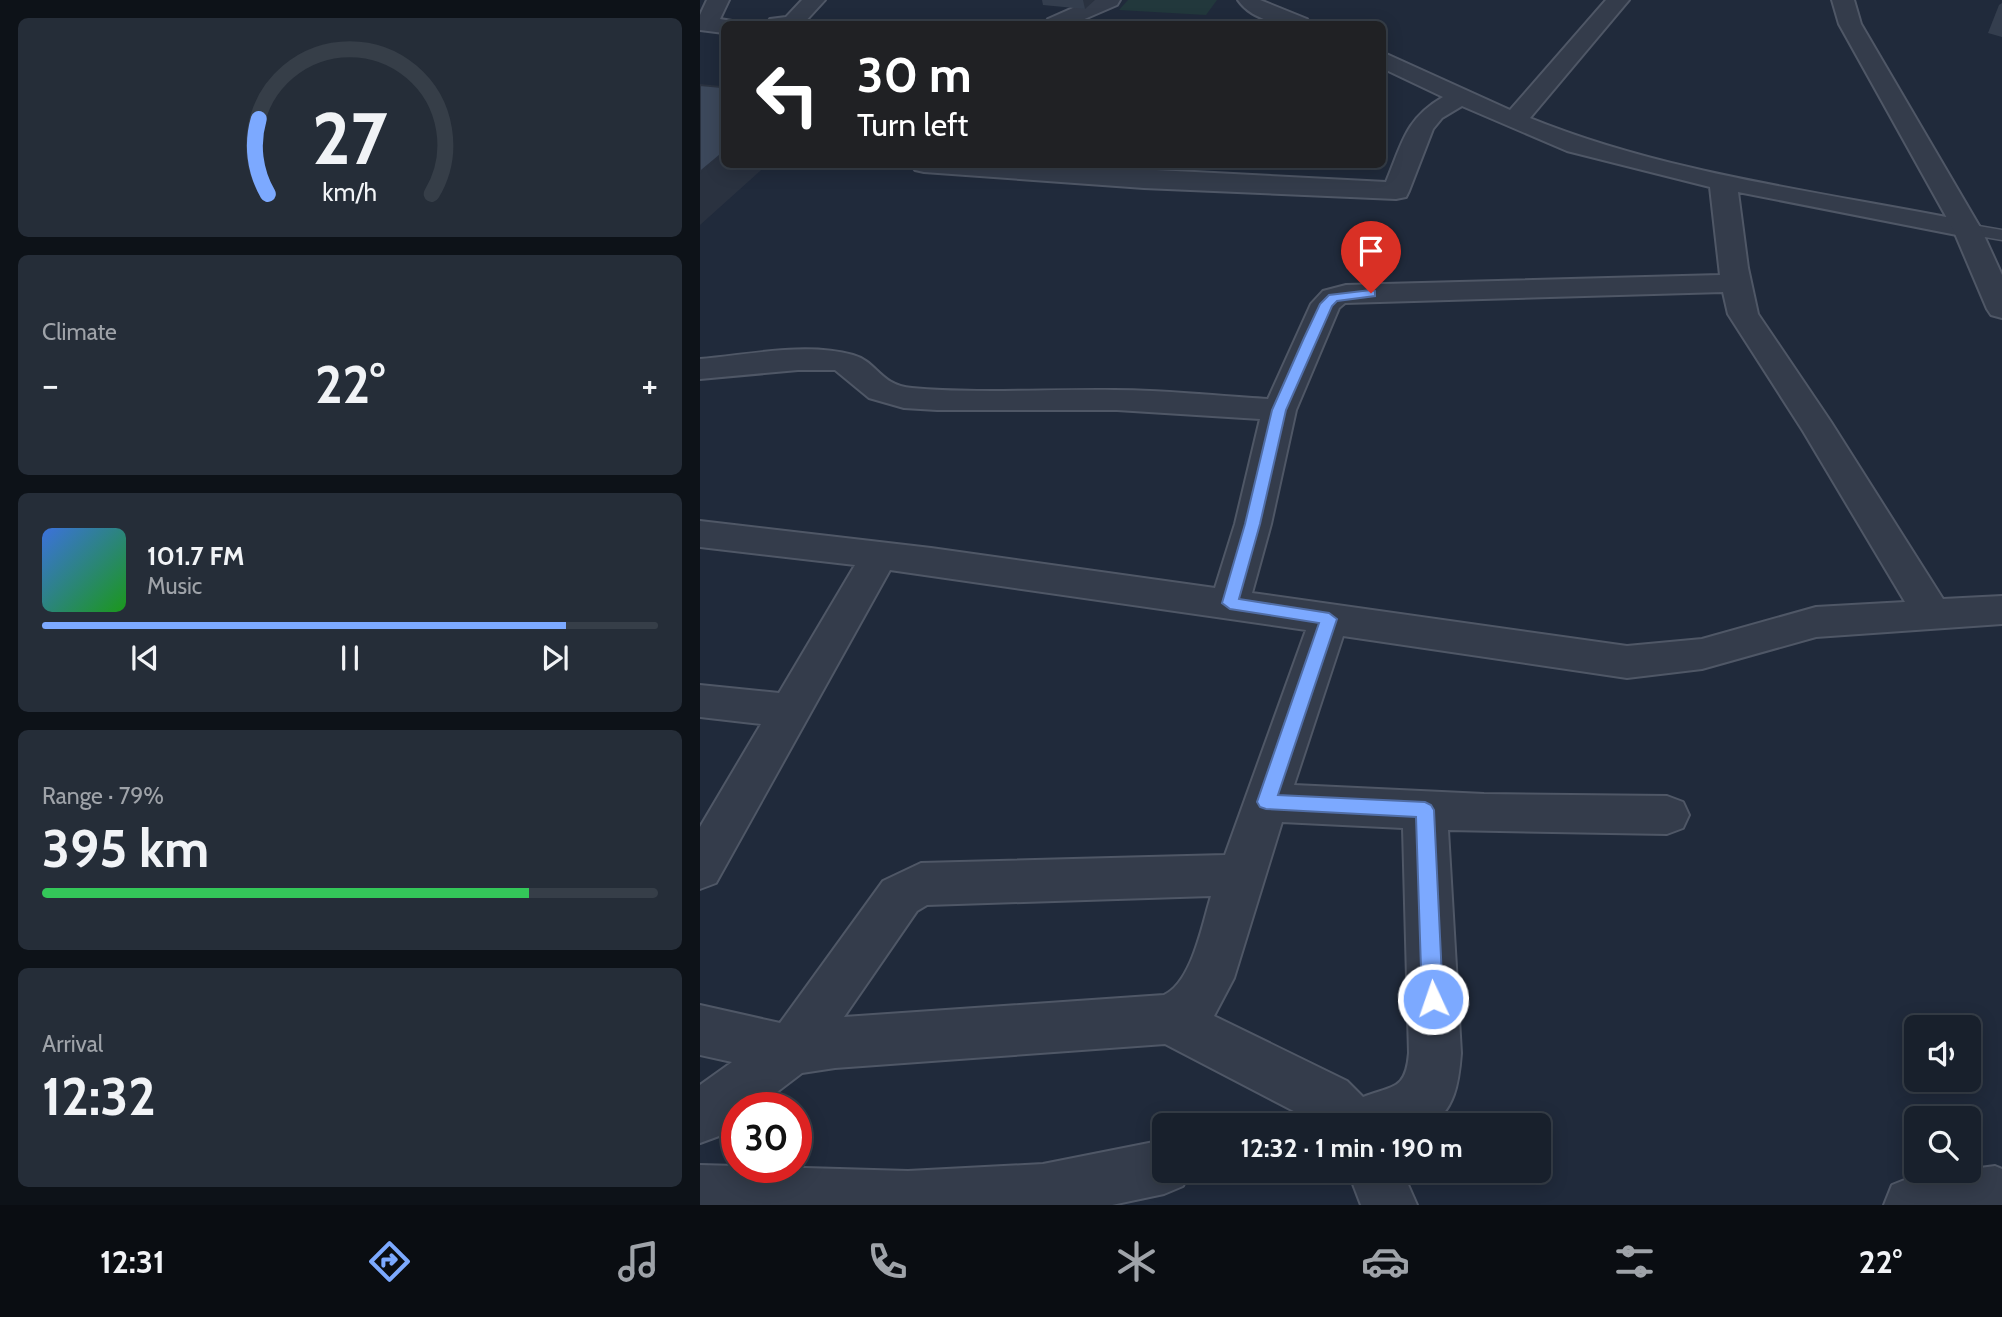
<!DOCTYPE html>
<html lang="en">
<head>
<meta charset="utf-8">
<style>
	:root { --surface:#18202c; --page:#252d38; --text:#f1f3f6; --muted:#9fa3a9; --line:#363e48; --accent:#7ca9ff }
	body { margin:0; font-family:Cabin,sans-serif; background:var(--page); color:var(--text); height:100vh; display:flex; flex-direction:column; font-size:26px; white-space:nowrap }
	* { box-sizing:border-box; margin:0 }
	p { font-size:23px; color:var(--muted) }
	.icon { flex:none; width:38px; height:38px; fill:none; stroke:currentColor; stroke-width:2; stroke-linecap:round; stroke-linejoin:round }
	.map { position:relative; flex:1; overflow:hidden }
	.panel { display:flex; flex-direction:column; gap:18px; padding:18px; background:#0d1218; width:700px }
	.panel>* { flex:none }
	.guide { position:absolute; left:21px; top:21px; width:665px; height:147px; border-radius:10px; box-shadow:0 4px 18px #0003,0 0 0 2px var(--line); background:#202124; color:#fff; overflow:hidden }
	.controls { position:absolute; left:1204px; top:1015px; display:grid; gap:14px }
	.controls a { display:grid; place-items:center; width:77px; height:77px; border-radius:10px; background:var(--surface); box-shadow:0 4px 18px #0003,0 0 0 2px var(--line); font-size:35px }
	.speed { position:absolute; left:21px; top:1092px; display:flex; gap:14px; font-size:35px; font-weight:700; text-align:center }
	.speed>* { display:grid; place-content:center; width:91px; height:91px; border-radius:50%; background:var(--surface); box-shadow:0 4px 18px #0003,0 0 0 2px var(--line); line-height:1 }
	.speed .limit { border:10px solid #d22; background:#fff; color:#111 }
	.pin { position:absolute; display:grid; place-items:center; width:60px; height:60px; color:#fff; margin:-72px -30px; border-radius:50% 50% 50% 0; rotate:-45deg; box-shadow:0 0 7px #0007 }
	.pin .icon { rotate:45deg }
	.me { position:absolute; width:77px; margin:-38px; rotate:357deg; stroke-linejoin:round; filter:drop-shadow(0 0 5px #0008) }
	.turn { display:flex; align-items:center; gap:24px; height:147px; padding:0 21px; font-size:32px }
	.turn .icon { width:91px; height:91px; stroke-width:2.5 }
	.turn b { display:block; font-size:49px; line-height:60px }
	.big { font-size:52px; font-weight:800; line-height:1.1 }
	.panel .card { flex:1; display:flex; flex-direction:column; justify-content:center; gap:10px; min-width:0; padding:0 24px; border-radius:10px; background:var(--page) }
	.panel .dial { align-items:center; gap:0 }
	.dial svg { height:182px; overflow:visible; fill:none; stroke:var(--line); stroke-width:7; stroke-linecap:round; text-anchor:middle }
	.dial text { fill:var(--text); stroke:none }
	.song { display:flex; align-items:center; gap:21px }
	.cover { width:84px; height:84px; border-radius:10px; background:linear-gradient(135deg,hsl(220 70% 55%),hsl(120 70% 35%)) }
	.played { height:7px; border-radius:4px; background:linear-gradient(90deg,var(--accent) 85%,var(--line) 85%) }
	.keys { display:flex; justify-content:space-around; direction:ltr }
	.heat { display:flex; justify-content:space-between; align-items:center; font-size:38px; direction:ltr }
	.charge { height:10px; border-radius:5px; background:linear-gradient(90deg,#34c759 79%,var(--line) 0) }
	.trip { position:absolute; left:452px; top:1113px; width:399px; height:70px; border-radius:10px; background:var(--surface); box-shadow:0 4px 18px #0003,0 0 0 2px var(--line); font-weight:800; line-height:70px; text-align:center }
	.dock { display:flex; height:112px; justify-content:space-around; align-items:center; background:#0a0d12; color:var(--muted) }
	.dock .icon { width:49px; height:49px }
	.dock .on { color:var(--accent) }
	.dock b { font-size:32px; color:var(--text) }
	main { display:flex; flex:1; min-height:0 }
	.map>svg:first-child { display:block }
</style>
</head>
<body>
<main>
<section class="panel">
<div class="card dial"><svg viewBox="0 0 100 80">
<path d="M14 69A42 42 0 1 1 86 69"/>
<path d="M14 69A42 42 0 0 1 10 36" stroke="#7ca9ff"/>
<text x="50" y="56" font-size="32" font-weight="700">27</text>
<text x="50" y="72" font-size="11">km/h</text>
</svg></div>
<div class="card"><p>Climate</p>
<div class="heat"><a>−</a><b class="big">22°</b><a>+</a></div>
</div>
<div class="card">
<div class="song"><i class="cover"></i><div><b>101.7 FM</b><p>Music</p></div></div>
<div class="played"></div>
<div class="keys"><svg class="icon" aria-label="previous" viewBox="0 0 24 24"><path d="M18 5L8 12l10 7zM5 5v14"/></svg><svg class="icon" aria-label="pause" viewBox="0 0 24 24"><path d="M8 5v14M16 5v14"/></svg><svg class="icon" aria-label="next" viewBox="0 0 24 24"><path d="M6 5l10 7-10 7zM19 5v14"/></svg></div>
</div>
<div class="card"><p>Range · 79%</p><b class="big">395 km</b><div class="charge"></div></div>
<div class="card"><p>Arrival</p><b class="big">12:32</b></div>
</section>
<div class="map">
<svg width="1302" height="1205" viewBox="0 0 1302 1205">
	<rect width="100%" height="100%" fill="#202a3b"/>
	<path fill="#22383c" d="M428 0H517L506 15 419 10Z"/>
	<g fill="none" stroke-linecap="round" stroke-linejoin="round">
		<g stroke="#4f5766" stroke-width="3">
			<path id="service" d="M1267 224 1302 230V240L1261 233 1259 229Z"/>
		</g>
		<g stroke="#4f5766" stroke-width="4">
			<g id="minor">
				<path d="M7 0H29L20 19 32 21 34 24H24V33L0 30V15Z"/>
				<path d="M102 0H125L103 24H67L70 19 86 17Z"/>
				<path d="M391 0H420L417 5 373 24H345L348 19Z"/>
				<path d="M538 0H560L607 19 610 24C586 26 553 22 538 0Z"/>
				<path d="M906 0H929L830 118C968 174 1121 192 1267 221L1277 223 1281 229 1277 235 1267 237 1038 192 1048 268 1058 314 1131 422 1243 599 1302 596V624L1116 637 1002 669 927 678 643 636 594 785 784 794 967 796 983 802 989 815 983 828 967 834 748 830 761 1053C759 1080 755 1114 727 1125H616L609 1119 465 1044 135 1068 102 1073 56 1108H37V1122L19 1136 0 1143V1085L32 1062 0 1055V1005L80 1023 183 881 221 863 525 855 606 630 190 570 16 883 0 889V827L61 724 0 717V685L79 693 155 565 0 547V521L231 548 515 588 535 524 560 419 417 410H237L204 408 169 398 135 370H98L0 379V359C49 355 105 342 153 355 178 362 179 385 212 388 279 394 347 389 414 390 465 390 516 396 568 399L611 304 623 291 646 285 1020 275 1010 187 867 151 762 106 742 118 733 129 709 191 706 197 696 199 444 188 224 172 215 170 211 164H340L686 182C702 144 705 119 743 97L682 68V52L810 110ZM1023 292 1028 314 1103 431 1205 602 1116 607 1002 639 927 646 552 593 571 524 596 410 639 308 645 303ZM582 822 703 828 709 1053C706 1090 694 1085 663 1097L647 1081 514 1016 534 978ZM511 896C502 925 492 982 464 995L144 1017 217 911 227 905Z"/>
				<path d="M464 1140V1171H490L483 1186 464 1194 412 1205H0V1165L208 1171 343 1164Z"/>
				<path d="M1295 1166 1302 1169V1205H1184L1192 1185 1212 1177Z"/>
				<path d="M648 1171H702L717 1205H661Z"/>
			</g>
		</g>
		<g stroke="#4f5766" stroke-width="4">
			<path id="tertiary" d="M1132 0H1154L1161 24 1281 229 1302 275V318L1291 315 1287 309 1253 229 1139 24Z"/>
		</g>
		<use href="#service" fill="#343c4b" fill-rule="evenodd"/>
		<use href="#minor" fill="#343c4b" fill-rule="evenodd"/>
		<use href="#tertiary" fill="#343c4b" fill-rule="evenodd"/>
	</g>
	<g fill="#343e4e">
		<path d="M342 0H395L385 9 343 5Z"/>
		<path d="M1302 3V37L1288 33 1299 5Z"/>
	</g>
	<g fill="#2a3240">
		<path d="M383 0H395L385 9Z"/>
		<path d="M24 152V164H68L0 225V172Z"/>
	</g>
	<path fill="#3c485b" stroke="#2a3240" stroke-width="2" d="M24 84V152L0 172V85L21 87Z"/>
	<path fill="#7ca9ff" stroke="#516ea6" stroke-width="2" d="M671 290 675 291V296L637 301 632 306 586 410 560 524 539 599 629 613 637 619 578 795 725 802 731 805 734 810 743 999 740 1006 733 1009 725 1006 722 999 716 817 566 809 560 807 557 802 619 623 530 609 522 603 545 524 572 410 604 338 620 304 629 295Z"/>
</svg>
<div class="controls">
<a><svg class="icon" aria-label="sound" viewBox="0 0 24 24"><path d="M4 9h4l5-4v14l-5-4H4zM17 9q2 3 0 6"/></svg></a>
<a><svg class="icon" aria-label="search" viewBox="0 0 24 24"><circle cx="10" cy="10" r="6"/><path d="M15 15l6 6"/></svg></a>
</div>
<div class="speed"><div class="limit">30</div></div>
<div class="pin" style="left:671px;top:293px;background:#d93025"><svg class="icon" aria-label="arrive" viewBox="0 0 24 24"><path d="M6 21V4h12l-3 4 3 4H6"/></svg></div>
<svg class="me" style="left:733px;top:999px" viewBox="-20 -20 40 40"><circle r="17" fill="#7ca9ff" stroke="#fff" stroke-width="3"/><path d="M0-11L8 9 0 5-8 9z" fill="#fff"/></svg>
<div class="trip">12:32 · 1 min · 190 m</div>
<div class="guide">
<div class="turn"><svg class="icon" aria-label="left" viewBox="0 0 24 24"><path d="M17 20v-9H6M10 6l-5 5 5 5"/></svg><div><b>30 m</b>Turn left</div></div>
</div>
</div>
</main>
<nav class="dock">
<b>12:31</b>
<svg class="icon on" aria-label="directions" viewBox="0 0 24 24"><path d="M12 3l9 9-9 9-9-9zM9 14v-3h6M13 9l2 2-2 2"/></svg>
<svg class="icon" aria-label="music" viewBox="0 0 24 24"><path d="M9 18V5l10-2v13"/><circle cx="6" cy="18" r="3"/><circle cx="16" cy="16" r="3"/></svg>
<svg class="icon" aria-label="phone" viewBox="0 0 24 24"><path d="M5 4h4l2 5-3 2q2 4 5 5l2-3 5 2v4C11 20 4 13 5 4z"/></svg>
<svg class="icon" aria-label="climate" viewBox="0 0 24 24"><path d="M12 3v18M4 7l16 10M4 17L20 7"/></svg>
<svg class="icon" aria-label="car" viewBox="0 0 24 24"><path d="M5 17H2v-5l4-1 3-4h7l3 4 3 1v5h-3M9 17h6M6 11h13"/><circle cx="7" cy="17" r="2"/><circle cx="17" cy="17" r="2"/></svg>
<svg class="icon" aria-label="filters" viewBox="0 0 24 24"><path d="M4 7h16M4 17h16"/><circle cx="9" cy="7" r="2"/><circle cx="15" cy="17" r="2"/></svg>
<b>22°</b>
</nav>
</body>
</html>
